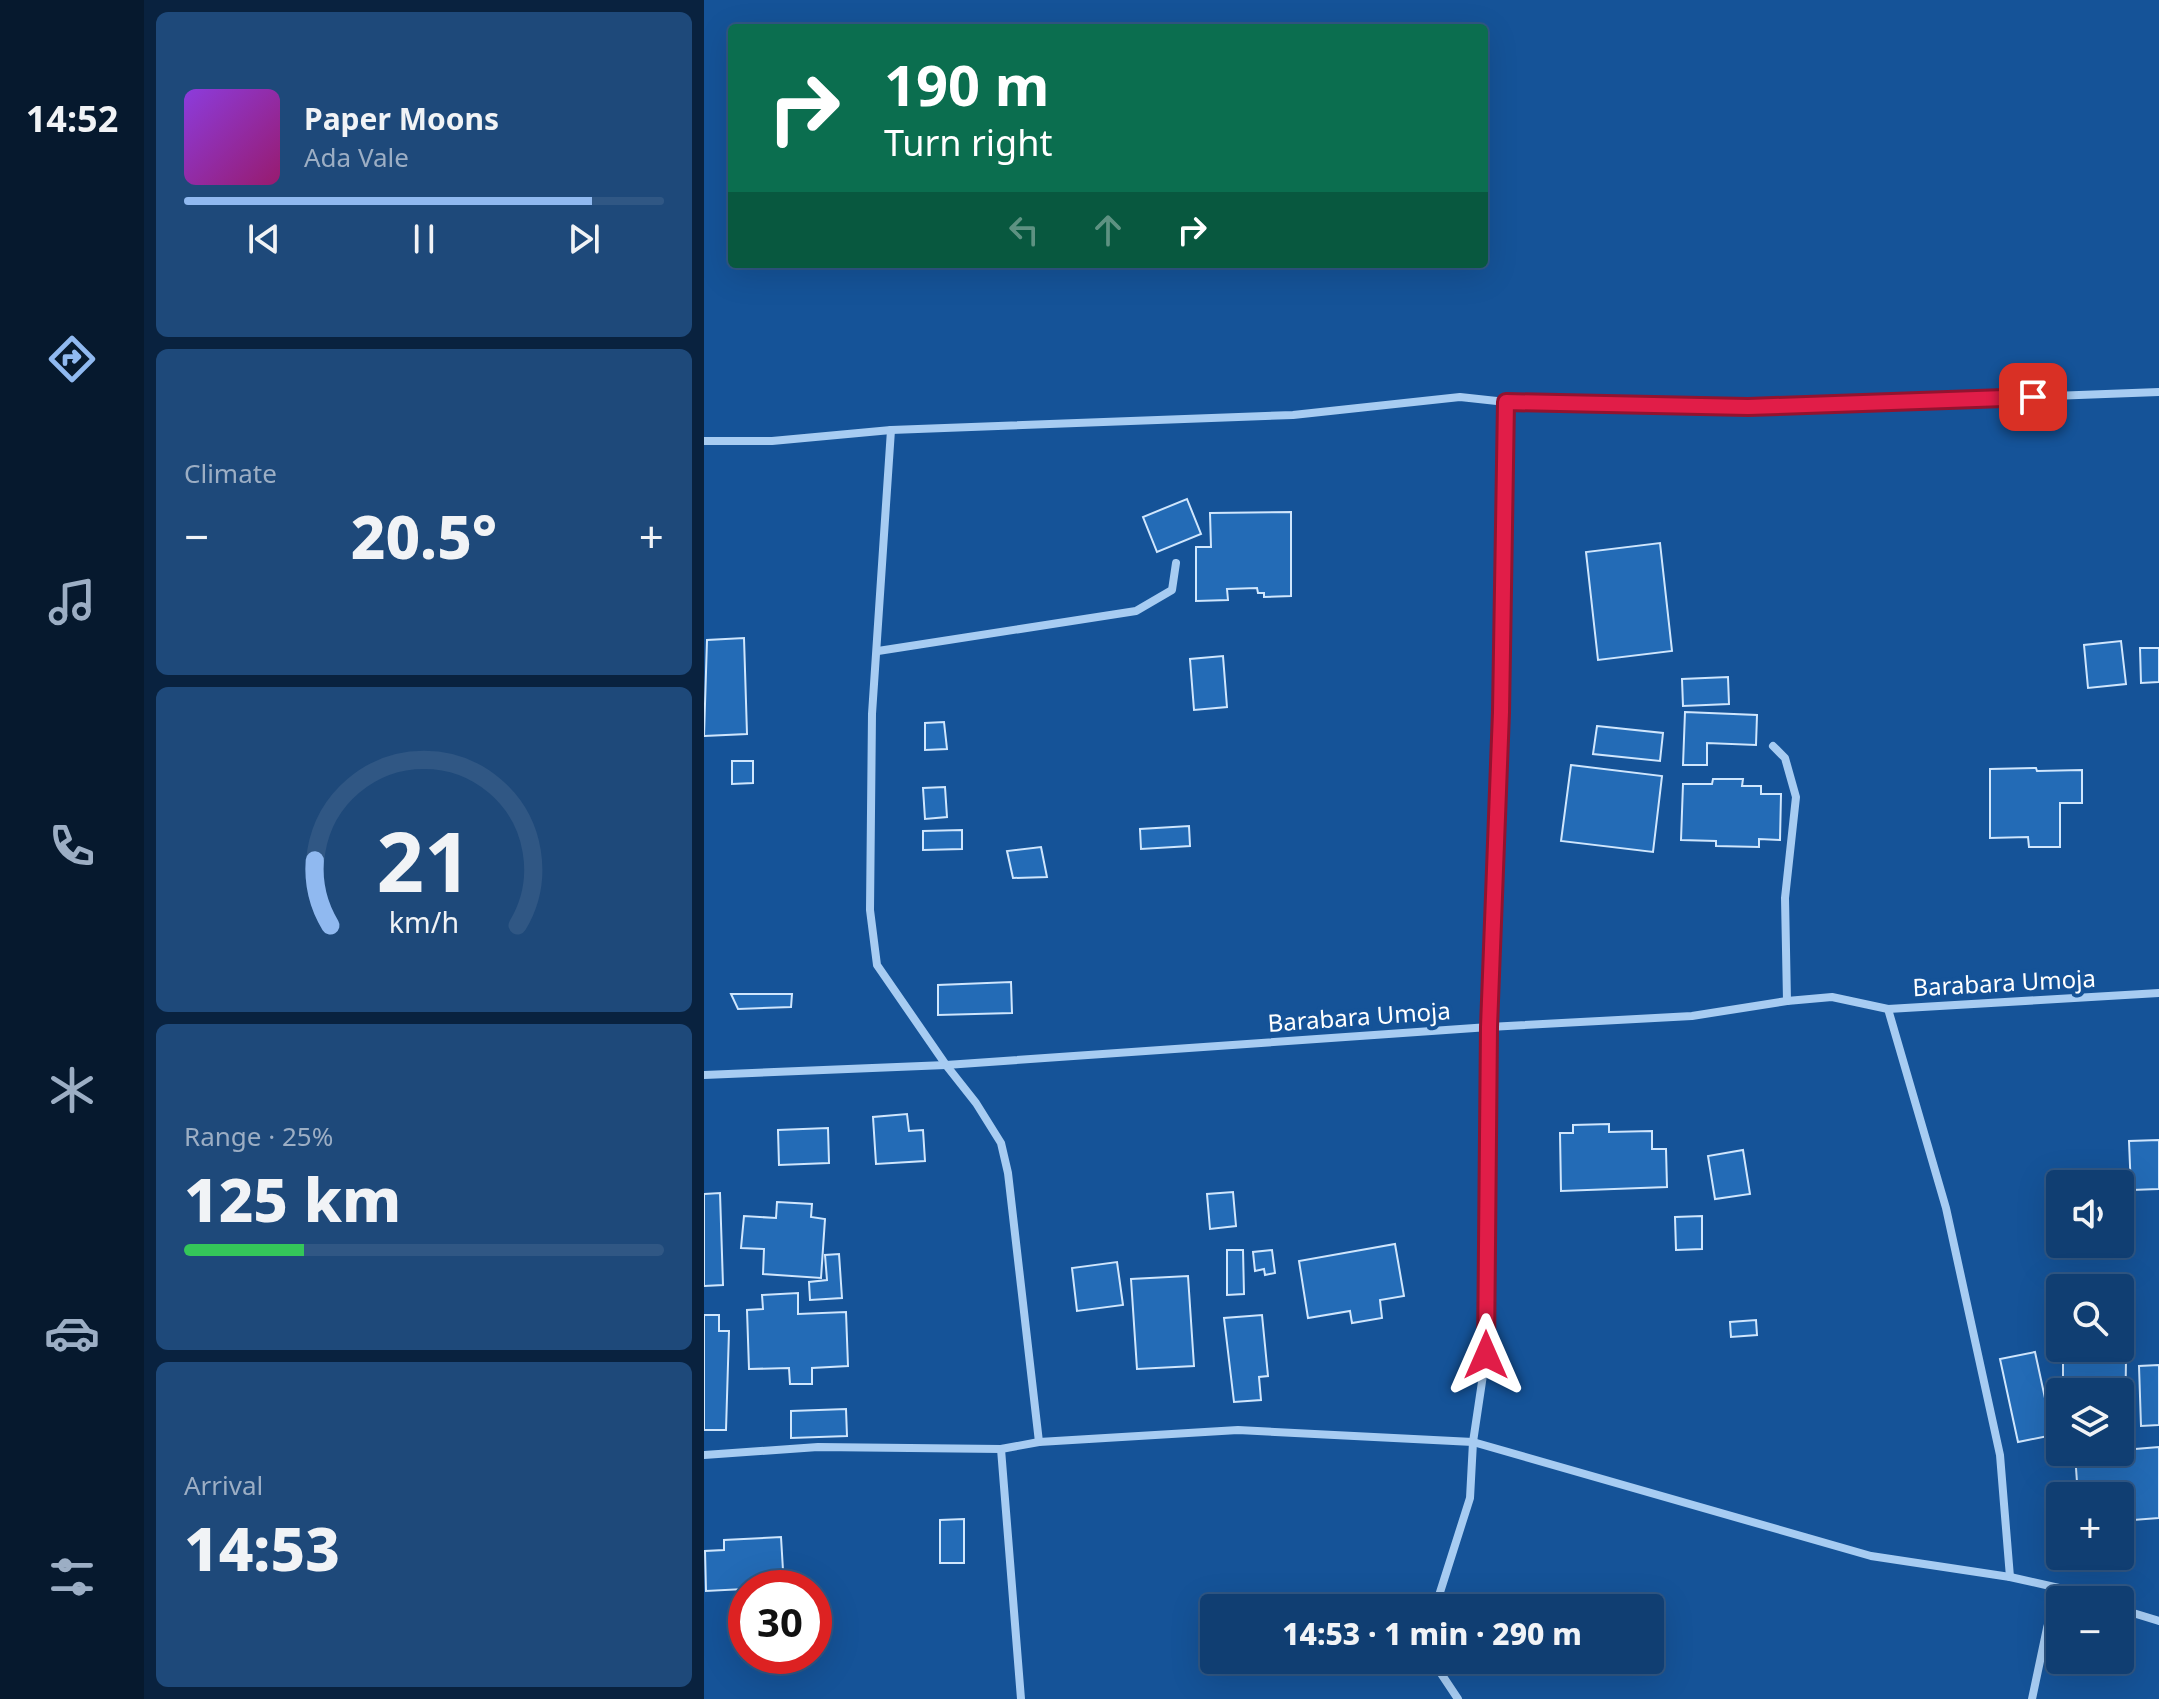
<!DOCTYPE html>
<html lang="en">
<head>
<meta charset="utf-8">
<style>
	:root { --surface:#103e72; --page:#1e497a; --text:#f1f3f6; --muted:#9caec4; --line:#305784; --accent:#90b9f0 }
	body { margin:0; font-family:"Noto Sans",sans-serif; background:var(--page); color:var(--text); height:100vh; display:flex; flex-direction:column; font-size:30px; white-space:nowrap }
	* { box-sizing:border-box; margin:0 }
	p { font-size:26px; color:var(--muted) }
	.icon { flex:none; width:44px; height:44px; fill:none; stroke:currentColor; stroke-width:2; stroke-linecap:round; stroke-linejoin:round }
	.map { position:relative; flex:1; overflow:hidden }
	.details { display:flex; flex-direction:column; gap:12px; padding:12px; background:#09223f; width:560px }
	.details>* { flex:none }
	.guide { position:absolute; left:24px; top:24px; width:760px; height:244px; border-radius:8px; box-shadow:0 8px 32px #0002,0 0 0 2px var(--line); background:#0b6e4f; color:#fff; overflow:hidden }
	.fabs { position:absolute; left:1342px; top:1170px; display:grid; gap:16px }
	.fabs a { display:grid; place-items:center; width:88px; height:88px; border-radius:8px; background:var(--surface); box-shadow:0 8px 32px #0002,0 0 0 2px var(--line); font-size:40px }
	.speed { position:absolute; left:24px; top:1570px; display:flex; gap:16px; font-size:40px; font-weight:700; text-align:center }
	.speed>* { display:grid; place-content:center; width:104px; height:104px; border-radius:50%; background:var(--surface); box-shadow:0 8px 32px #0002,0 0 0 2px var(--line); line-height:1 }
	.speed .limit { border:12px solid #d22; background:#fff; color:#111 }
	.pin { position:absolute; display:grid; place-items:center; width:68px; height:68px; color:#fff; margin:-34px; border-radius:16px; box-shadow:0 4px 12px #0006 }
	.me { position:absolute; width:88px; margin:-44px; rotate:0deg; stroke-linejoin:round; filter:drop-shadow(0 0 6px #0008) }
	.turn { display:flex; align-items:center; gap:28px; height:168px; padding:0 24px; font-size:36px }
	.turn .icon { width:104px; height:104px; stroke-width:2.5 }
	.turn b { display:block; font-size:56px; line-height:68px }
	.lanes { display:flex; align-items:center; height:76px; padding:0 24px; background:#0003; justify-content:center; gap:40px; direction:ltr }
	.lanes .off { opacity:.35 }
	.big { font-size:60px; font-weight:800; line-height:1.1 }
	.details .card { flex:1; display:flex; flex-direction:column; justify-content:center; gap:12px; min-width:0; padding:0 28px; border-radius:12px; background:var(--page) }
	.details .dial { align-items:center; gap:0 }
	.dial svg { height:208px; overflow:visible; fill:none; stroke:var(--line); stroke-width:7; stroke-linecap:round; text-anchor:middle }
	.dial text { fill:var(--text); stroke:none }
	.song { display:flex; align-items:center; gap:24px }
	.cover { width:96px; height:96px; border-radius:12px; background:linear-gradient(135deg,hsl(270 70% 55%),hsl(320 70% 35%)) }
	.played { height:8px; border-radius:4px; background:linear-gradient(90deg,var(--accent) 85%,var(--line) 85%) }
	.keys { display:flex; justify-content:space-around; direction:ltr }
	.heat { display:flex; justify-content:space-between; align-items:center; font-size:44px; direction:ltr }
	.charge { height:12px; border-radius:6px; background:linear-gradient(90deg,#34c759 25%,var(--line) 0) }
	.trip { position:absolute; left:496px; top:1594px; width:464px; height:80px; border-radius:8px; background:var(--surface); box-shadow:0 8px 32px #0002,0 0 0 2px var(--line); font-weight:800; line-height:80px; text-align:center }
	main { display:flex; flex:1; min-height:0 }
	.tabs { display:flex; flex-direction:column; width:144px; justify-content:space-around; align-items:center; background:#06192e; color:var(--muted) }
	.tabs .icon { width:56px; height:56px }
	.tabs .current { color:var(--accent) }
	.tabs b { font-size:36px; color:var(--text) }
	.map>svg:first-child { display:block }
</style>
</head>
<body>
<main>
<nav class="tabs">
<b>14:52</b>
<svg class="icon current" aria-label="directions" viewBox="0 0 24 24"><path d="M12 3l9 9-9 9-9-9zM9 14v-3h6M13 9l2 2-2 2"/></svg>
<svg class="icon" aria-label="music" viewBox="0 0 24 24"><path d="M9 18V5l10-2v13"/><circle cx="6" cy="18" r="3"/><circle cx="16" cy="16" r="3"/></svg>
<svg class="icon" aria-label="phone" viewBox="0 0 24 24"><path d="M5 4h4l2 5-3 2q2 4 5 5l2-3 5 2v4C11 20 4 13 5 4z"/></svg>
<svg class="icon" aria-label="climate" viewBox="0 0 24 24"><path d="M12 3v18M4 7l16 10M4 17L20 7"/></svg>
<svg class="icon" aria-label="car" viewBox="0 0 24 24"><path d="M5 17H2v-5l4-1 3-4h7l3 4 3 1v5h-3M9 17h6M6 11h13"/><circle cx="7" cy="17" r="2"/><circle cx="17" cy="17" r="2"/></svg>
<svg class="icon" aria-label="filters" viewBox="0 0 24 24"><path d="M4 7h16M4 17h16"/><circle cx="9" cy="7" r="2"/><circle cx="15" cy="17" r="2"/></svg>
</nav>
<section class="details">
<div class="card">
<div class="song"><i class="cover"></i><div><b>Paper Moons</b><p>Ada Vale</p></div></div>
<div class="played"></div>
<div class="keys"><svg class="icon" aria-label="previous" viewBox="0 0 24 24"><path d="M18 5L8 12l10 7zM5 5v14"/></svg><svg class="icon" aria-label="pause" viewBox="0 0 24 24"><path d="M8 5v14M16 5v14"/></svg><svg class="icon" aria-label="next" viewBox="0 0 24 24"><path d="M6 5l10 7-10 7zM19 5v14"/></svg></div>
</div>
<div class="card"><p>Climate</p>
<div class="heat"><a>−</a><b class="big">20.5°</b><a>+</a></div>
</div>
<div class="card dial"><svg viewBox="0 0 100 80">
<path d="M14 69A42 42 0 1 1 86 69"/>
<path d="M14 69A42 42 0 0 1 8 44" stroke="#90b9f0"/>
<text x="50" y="56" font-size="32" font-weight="700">21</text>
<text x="50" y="72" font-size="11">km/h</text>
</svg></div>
<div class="card"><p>Range · 25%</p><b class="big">125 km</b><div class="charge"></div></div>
<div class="card"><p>Arrival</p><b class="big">14:53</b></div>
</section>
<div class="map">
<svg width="1455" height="1699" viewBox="0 0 1455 1699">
	<rect width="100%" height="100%" fill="#155398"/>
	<g fill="#236bb6" stroke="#cfe6fd" stroke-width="2">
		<path d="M483 499 497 534 453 552 439 517Z"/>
		<path d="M587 512V596L560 597V593H554L553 588 523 589 524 600 492 601V547H507L506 513Z"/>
		<path d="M956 543 968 651 894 660 882 552Z"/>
		<path d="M40 638 43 734 0 736 3 640Z"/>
		<path d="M1417 641 1422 684 1384 688 1380 645Z"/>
		<path d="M1436 648H1455V682L1437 683Z"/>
		<path d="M519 656 523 707 490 710 486 659Z"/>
		<path d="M1024 677 1025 704 979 706 978 679Z"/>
		<path d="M981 712 1053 715 1052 745 1003 743V765H979Z"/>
		<path d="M240 722 243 749 221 750V723Z"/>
		<path d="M893 726 959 733 956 761 889 754Z"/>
		<path d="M28 761H49V783L28 784Z"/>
		<path d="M867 765 958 776 949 852 857 841Z"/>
		<path d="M1332 768 1333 771 1378 770V803H1356V847H1325L1324 837 1286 838V769Z"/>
		<path d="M1009 779H1039L1038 786H1057V794H1077L1076 840 1055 839V847L1012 846V841L977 840 979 784H1008Z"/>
		<path d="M241 787 243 817 221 819 219 788Z"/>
		<path d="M485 826 486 846 437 849 436 829Z"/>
		<path d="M258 830V849L219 850V831Z"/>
		<path d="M337 847 343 877 309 878 303 851Z"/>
		<path d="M307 982 308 1013 234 1015V985Z"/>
		<path d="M27 994H88L87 1007 34 1009Z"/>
		<path d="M203 1114 205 1131 219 1130 221 1161 172 1164 169 1117Z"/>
		<path d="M905 1124V1132L948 1131V1149H962L963 1187 857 1191 856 1133H869V1125Z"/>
		<path d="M124 1128 125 1163 75 1165 74 1130Z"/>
		<path d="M1455 1140V1189L1427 1190 1425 1141Z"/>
		<path d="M1039 1150 1046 1194 1011 1199 1004 1156Z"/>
		<path d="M529 1192 532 1226 506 1229 503 1194Z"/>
		<path d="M16 1193 19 1285 0 1286V1194Z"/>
		<path d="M73 1202 108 1204 107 1217 121 1219 117 1278 59 1274 60 1249 37 1248 40 1216 72 1218Z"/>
		<path d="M998 1216V1249L972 1250 971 1217Z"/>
		<path d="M691 1244 700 1296 676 1300 678 1318 648 1323 646 1311 604 1318 595 1261Z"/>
		<path d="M523 1250H539L540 1294 523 1295Z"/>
		<path d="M568 1250 571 1273 561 1275 560 1269 551 1271 549 1252Z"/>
		<path d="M135 1254 138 1298 106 1300 105 1282 123 1280 121 1255Z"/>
		<path d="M413 1262 419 1305 373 1311 368 1268Z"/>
		<path d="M484 1276 490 1366 433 1369 427 1279Z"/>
		<path d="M94 1293V1314L142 1312 144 1366 108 1368V1384H86L85 1368 45 1369 43 1310 59 1309 58 1295Z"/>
		<path d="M0 1315H15V1331H25L22 1430H0Z"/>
		<path d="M558 1315 564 1376 555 1377 557 1400 530 1402 520 1318Z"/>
		<path d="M1052 1320 1053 1335 1027 1337 1026 1322Z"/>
		<path d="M1331 1352 1349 1435 1314 1442 1296 1359Z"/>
		<path d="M1359 1360H1422L1421 1425H1416V1392H1359Z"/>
		<path d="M1455 1365V1425L1437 1426 1435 1366Z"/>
		<path d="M142 1409 143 1436 87 1438V1411Z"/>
		<path d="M1455 1447V1518L1416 1521V1496H1374L1371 1454Z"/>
		<path d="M260 1519V1563H236V1520Z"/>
		<path d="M77 1537 80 1587 2 1591 1 1551 20 1550V1540Z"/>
	</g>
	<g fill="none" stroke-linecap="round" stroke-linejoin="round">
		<g stroke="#a7ccf2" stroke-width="8">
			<path d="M187 430 168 714 166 910 173 965 242 1065 272 1103 297 1143 304 1173 335 1442"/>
			<path d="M0 441H68L187 430 589 415 756 397 802 402 1044 407 1455 392"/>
			<path d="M174 651 432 611 468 590 472 563"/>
			<path d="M1069 746 1081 758 1092 797 1081 898 1083 1001"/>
			<path d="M1184 1009 1242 1208 1296 1455 1306 1577"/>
			<path d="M0 1075 242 1065 785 1027 988 1016 1083 1001 1128 997 1184 1009 1455 993"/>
			<path d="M297 1449 317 1699"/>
			<path d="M0 1455 114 1447 297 1449 335 1442 534 1430 769 1442 1167 1556 1306 1577 1355 1588 1390 1600"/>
			<path d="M731 1608 766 1498 769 1442 782 1355 785 1027 797 712 802 402"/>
			<path d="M1416 1609 1455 1621"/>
			<path d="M731 1660 732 1666 754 1699"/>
			<path d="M1328 1699 1343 1628 1355 1588"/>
		</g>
	</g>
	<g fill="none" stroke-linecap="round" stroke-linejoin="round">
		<g stroke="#92132f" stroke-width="20">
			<path id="route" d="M782 1355 785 1027 797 712 802 402 1044 407 1329 397"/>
		</g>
		<use href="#route" stroke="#e11d48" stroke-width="14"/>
	</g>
	<g text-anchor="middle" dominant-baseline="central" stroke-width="8" stroke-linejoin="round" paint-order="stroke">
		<g font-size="24" fill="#fff" stroke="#155398">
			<text transform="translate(1300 982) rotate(-3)">Barabara Umoja</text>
			<text transform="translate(655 1016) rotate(-4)">Barabara Umoja</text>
		</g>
	</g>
</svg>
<div class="fabs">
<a><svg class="icon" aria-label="sound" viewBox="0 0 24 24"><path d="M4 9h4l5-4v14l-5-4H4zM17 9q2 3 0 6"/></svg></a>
<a><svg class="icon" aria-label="search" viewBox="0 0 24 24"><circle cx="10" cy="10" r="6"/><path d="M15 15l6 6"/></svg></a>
<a><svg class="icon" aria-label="layers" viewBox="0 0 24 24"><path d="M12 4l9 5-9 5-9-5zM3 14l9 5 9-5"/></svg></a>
<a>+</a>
<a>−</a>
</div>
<div class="speed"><div class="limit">30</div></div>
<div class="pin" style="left:1329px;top:397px;background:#d93025"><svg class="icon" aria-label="arrive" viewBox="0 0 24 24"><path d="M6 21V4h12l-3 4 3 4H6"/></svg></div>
<svg class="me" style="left:782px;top:1355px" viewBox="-20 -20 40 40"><path d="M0-17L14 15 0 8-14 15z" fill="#e11d48" stroke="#fff" stroke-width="4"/></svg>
<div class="trip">14:53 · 1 min · 290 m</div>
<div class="guide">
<div class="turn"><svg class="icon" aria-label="right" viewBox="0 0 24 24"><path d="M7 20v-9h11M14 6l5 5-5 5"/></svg><div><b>190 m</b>Turn right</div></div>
<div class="lanes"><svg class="icon off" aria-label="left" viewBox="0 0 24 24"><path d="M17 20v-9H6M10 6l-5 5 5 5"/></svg><svg class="icon off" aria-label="ahead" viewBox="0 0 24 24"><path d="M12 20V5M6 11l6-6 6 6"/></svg><svg class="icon" aria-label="right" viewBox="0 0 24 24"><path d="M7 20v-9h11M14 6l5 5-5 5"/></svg></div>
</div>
</div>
</main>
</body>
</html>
